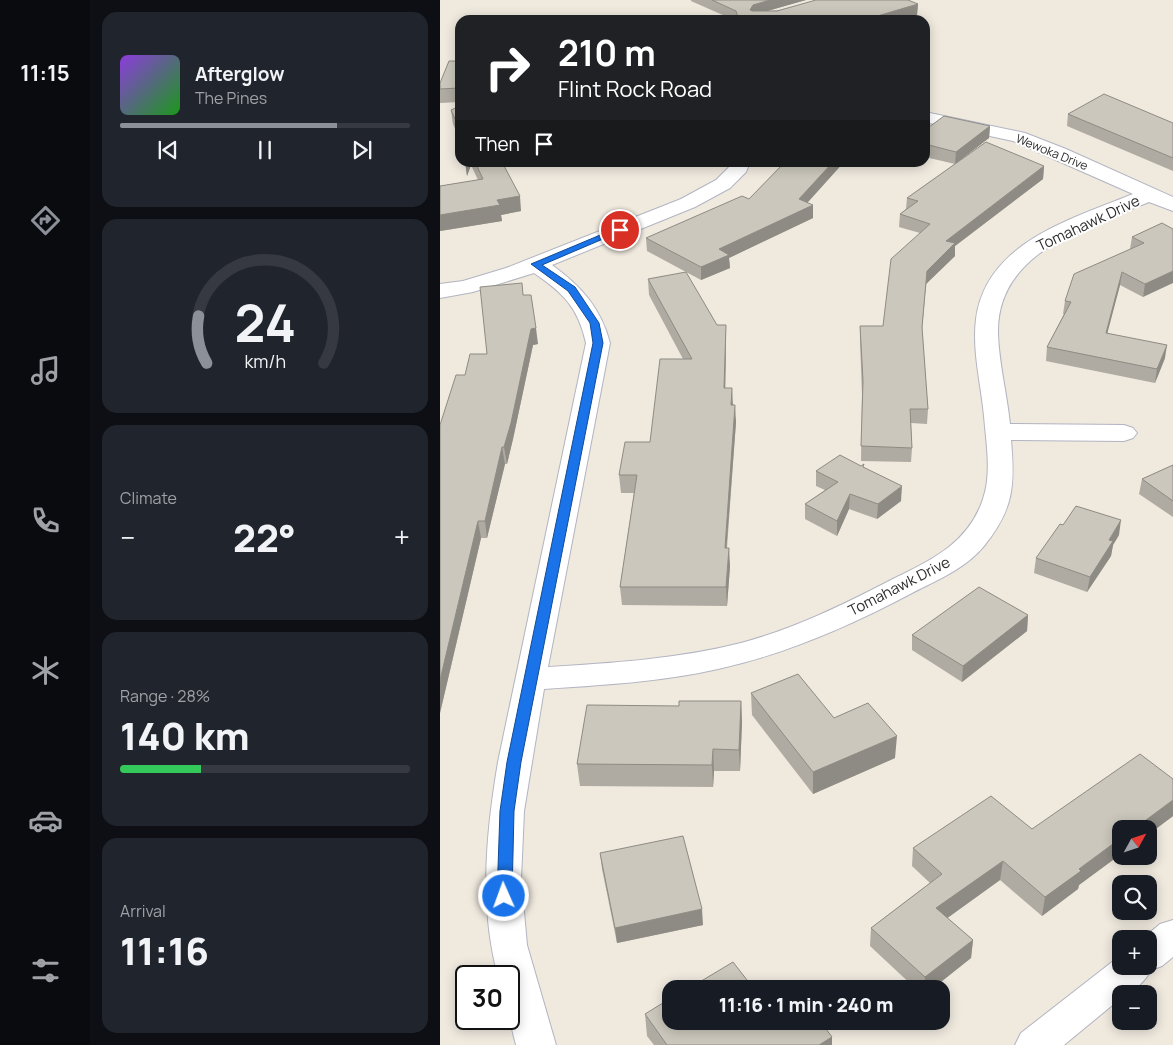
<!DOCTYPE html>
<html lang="en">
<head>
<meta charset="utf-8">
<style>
	:root { --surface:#171b24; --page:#20242c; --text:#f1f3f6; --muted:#9ea1a6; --line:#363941; --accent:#8c9099 }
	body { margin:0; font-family:Manrope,sans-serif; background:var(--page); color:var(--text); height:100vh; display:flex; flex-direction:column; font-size:19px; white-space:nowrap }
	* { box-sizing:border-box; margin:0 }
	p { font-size:16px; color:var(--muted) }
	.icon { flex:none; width:28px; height:28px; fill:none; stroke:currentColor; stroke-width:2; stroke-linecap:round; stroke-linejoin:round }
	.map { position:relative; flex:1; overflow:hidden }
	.panel { display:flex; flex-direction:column; gap:12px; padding:12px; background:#0d0f14; width:350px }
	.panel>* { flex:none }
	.hud { position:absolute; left:15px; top:15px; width:475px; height:152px; border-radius:15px; box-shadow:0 2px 12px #0003; background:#202124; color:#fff; overflow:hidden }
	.needle { width:32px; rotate:50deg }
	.fabs { position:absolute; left:672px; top:820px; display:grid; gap:10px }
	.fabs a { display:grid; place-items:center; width:45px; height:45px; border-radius:10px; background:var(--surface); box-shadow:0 2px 12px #0003; font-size:25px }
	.speed { position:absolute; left:15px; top:965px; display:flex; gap:10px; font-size:25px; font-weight:700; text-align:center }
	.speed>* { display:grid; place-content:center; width:65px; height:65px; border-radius:50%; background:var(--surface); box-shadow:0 2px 12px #0003; line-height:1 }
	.speed .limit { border:2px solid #111; border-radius:8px; background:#fff; color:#111 }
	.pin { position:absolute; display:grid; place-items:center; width:42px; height:42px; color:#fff; margin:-21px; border:2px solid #fff; border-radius:50%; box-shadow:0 1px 5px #0007 }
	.me { position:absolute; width:55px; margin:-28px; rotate:358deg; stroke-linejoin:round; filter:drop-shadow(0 0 4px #0008) }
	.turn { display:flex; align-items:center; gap:18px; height:105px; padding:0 20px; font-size:22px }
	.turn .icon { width:65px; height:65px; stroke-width:2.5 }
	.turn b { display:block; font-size:35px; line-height:42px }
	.then { display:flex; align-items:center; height:48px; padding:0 20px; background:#0003; gap:10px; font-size:19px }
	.big { font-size:38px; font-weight:800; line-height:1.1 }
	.panel .tile { flex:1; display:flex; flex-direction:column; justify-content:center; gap:8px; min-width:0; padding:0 18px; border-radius:15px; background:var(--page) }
	.panel .dial { align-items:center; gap:0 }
	.dial svg { height:130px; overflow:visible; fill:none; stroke:var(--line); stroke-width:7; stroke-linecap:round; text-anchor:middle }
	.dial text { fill:var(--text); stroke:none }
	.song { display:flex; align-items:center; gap:15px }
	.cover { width:60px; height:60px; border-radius:8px; background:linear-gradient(135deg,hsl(270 70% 55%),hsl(120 70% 35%)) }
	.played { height:5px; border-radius:2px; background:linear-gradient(90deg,var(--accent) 75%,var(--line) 75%) }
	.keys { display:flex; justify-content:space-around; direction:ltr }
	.heat { display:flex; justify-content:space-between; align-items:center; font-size:28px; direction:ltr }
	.charge { height:8px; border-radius:4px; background:linear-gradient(90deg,#34c759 28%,var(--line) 0) }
	.trip { position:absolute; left:222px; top:980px; width:288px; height:50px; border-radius:15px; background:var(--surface); box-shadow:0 2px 12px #0003; font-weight:800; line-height:50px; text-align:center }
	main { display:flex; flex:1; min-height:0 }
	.menu { display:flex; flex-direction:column; width:90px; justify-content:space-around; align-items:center; background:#090b0e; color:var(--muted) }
	.menu .icon { width:35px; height:35px }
	.menu .on { color:var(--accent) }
	.menu b { font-size:22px; color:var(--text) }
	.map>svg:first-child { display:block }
</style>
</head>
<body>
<main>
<nav class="menu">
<b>11:15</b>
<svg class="icon on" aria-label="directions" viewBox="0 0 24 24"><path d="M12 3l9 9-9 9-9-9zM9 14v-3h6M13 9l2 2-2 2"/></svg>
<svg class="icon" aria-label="music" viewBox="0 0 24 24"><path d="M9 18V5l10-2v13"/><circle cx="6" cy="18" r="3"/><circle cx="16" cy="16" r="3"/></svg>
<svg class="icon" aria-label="phone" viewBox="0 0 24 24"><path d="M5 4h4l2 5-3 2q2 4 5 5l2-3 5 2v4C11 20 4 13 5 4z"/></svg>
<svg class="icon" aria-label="climate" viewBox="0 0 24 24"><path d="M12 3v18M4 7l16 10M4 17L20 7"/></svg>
<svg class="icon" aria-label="car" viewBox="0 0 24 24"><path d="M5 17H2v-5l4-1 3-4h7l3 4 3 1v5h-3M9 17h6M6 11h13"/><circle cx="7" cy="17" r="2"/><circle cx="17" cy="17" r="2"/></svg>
<svg class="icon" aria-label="filters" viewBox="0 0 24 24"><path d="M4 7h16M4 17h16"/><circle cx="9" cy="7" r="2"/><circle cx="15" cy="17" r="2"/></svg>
</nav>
<section class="panel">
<div class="tile">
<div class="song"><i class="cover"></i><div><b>Afterglow</b><p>The Pines</p></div></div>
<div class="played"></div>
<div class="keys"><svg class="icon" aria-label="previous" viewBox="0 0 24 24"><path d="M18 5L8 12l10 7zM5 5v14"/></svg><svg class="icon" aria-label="pause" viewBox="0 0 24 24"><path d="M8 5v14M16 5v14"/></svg><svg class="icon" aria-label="next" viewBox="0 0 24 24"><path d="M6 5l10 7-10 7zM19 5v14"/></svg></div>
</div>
<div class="tile dial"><svg viewBox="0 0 100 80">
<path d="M14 69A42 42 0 1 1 86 69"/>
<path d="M14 69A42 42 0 0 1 9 40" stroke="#8c9099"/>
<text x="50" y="56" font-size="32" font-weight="700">24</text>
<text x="50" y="72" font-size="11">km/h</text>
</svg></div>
<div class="tile"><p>Climate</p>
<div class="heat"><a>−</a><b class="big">22°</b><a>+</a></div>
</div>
<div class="tile"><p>Range · 28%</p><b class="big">140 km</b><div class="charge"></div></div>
<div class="tile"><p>Arrival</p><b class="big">11:16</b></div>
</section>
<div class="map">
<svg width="733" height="1045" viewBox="0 0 733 1045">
	<rect width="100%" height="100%" fill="#efe9de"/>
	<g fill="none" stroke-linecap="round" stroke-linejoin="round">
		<g stroke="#b2b4c1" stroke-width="2">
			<g id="minor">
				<path d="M485 112 585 133 626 149 733 197V211L709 202C648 227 556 251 558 334 559 364 567 394 570 424L684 425 693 428 697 433 693 438 684 441 571 440C575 485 574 509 544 546 525 569 497 580 472 593 410 626 346 654 278 669 221 682 162 685 104 689L84 811 81 879 87 945 116 1045H76L69 1017V976H58C39 906 46 833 58 762L146 343C138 307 123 293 94 273L33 292 0 298V284L23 281 66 268 241 199 276 180 290 166V162H310L306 172 290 188 255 207 112 265C141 286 161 308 170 343L108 667C172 663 238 659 301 643 353 629 403 605 451 580 491 560 528 544 543 499 552 473 546 442 544 416 541 384 532 351 536 319 546 242 632 219 693 194L573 141 485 122Z"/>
				<path d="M733 920V957L722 966 711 970C706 980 693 994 681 994V998L624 1045H575L581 1033 681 955V966H709V939H702L720 924Z"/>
			</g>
		</g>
		<use href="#minor" fill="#fff" fill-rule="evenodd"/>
	</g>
	<g fill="#afaba2">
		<path d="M251 0H366L327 11 478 4 477 15 460 20H294L251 1Z"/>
		<path d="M20 61V102L0 103V83Z"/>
		<path d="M20 106V140L13 124 11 110Z"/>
		<path d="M628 114 733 123V171L627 126Z"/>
		<path d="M550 126 549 138 518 162 604 166 603 179 515 246V256L486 284 482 330 488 409 487 424 471 423 472 448 471 462 421 461 422 395 420 340V326H443L480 233 459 227 460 214 466 209 467 198 515 164 485 157V130Z"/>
		<path d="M25 162H62L81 211 61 215 62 221 0 231V186L38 180 31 165 27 176Z"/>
		<path d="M345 162H404L367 203 373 218 289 258 290 268 261 280 207 251 206 238 309 199Z"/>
		<path d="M722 223 703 297 680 285 667 333 725 358 715 383 606 361 607 347 624 314H623L625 301 690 249 692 237Z"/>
		<path d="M208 279 286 342 285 388 293 405 296 422 287 548 290 566 287 606 182 605 180 587 194 493H181L179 475 210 442 243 359 209 295Z"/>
		<path d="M83 295 98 344 93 345 73 439 67 464H65L47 538H41L0 713 25 375 47 354Z"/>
		<path d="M733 465V517L699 494 702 479Z"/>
		<path d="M424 467 461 501 437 519 409 509 397 536 365 519V504L385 490 376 486V471Z"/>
		<path d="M679 535 673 545 671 556 647 592 594 573 596 558Z"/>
		<path d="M588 615 587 631 522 682 472 650V635Z"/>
		<path d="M311 693 394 718 455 758 373 794 312 715Z"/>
		<path d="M301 701 302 722 300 771H274L273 787 140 786 137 764 239 706Z"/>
		<path d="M733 779V816L709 834 681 829V854L639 885 638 889 602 916 560 880 507 918 533 940 531 958 492 989H476L430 946 431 928 490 883 472 866 473 848 592 829Z"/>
		<path d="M160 853 263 925 177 943 162 869Z"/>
		<path d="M205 1014 392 1037V1045H214L207 1036Z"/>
	</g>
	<g fill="#8e8b84">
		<path d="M330 0H366L313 15 310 10 313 5Z"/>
		<path d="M478 4 477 15 460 20H424Z"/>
		<path d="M550 126 549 138 515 164 516 152Z"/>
		<path d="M25 162H31V165L27 176Z"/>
		<path d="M393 162H404L359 212V199Z"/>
		<path d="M604 166 603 179 515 246V256L486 284 481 341 487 271 506 241Z"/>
		<path d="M80 196 81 211 61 215 62 221 0 231V215L57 200Z"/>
		<path d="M373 205V218L289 258 290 268 261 280V267L279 249Z"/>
		<path d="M733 271V283L703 297 705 284Z"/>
		<path d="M682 272 680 285 664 346 666 333Z"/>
		<path d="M286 325V342L285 405 284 388Z"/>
		<path d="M96 328 98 344 93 345 73 439 67 464 64 447 91 329Z"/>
		<path d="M727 345 725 358 715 383 717 369Z"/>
		<path d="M292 388 293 405H291Z"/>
		<path d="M295 405 296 422 285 566V548Z"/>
		<path d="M62 447 65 464 47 538 45 521Z"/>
		<path d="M462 486 461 501 437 519 438 504Z"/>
		<path d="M410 494 409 509 397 536V521Z"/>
		<path d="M681 520 679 535 673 545 671 556 647 592 650 577 669 540Z"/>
		<path d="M38 521 41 538 0 713V680Z"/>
		<path d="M289 548 290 566 287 606 286 587Z"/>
		<path d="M588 615 587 631 522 682 523 666Z"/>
		<path d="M301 701 302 722 300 771 299 750Z"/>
		<path d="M457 736 455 758 373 794V772Z"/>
		<path d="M273 749 274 771 273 787 272 765Z"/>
		<path d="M733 800V816L709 834V829H694Z"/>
		<path d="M681 838V854L639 885 638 889 602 916 605 897 639 869Z"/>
		<path d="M563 861 560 880 495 927 496 908Z"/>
		<path d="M262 909 263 925 177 943 175 928Z"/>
		<path d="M533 940 531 958 492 989H484L485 977Z"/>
		<path d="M392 1037V1045H379Z"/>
	</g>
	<g fill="#cbc7bc" stroke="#8e8b84">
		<path d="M272 0H330L313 5 310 10 312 11H337L376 0H468L478 4 424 20H299L296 11Z"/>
		<path d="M9 61H20V104L19 88 0 89V83Z"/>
		<path d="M664 94 733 123V158L628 114Z"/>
		<path d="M20 106V130L11 110Z"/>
		<path d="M504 116 550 126 516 152 485 144V130Z"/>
		<path d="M546 142 604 166 506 241 515 243 487 271 482 327 488 409H470L472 448 421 446 423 381 420 326H443L451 259 490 224 460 214 478 201 467 198Z"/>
		<path d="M35 162H62L80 196 57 200 60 205 0 215V186L43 179Z"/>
		<path d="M345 162H393L359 199 373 205 279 249 289 255 261 267 206 238 302 196 309 199Z"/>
		<path d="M722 223 733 229V271L705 284 682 272 666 333 727 345 717 369 607 347 631 302 625 301 634 274 704 243 692 237Z"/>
		<path d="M246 272 277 325H286L284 388H292L291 405H295L285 548H289L286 587H180L197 475H179L185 442H210L220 359H252L208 279Z"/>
		<path d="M82 283 83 295H91L96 328 91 329 71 423 64 447H62L45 521H38L0 680V425L16 375H25L30 354H47L40 287Z"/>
		<path d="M400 455 421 466 424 464 423 467 462 486 438 504 410 494 397 521 365 504 398 482 376 471Z"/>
		<path d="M733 465V501L702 479Z"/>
		<path d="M636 506 681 520 669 540 673 541 650 577 596 558 620 524 623 525Z"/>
		<path d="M539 587 588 615 523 666 472 635Z"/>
		<path d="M358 674 394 718 428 703 457 736 373 772 311 693Z"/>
		<path d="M239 701H301L299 750 273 749 272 765 137 764 147 705 239 706Z"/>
		<path d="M700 754 733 779V800L694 829H681V838L639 869 641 871 605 897 563 861 496 908 533 940 485 977 431 928 502 874 473 848 551 796 592 829Z"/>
		<path d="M243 836 262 909 175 928 160 853Z"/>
		<path d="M293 962 314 989H248Z"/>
		<path d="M231 998V1021H380L392 1037 379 1045H227L205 1014Z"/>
	</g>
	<path fill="#1a73e8" stroke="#114b97" d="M177 228 184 230 102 265 135 287 159 323 163 343 81 762 74 811 72 896 70 900 64 902 59 900 57 896 60 811 67 762 153 343 150 323 128 291 91 264Z"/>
	<g text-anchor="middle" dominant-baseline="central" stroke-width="4" stroke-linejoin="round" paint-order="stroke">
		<g font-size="12" fill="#2d2d2d" stroke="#fff">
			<text transform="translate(612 152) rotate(22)">Wewoka Drive</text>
		</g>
		<g font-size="15" fill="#2d2d2d" stroke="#fff">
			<text transform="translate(648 223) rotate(-25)">Tomahawk Drive</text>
			<text transform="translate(459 586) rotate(-27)">Tomahawk Drive</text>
		</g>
	</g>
</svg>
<div class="fabs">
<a><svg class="needle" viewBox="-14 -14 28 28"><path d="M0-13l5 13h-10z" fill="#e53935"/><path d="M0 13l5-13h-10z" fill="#9ea1a6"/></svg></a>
<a><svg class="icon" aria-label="search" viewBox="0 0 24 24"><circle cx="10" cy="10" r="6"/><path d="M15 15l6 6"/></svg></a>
<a>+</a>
<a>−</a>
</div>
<div class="speed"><div class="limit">30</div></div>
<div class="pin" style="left:180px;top:230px;background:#d93025"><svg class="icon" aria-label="arrive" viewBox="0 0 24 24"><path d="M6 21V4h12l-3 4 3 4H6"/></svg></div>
<svg class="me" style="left:64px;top:896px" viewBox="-20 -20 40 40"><circle r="17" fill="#1a73e8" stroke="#fff" stroke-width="3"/><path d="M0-11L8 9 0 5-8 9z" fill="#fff"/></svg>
<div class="trip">11:16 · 1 min · 240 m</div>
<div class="hud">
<div class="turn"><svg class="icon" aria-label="right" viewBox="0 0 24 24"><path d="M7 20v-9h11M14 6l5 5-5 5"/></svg><div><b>210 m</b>Flint Rock Road</div></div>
<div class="then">Then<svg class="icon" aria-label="arrive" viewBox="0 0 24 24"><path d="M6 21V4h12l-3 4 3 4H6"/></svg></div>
</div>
</div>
</main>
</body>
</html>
